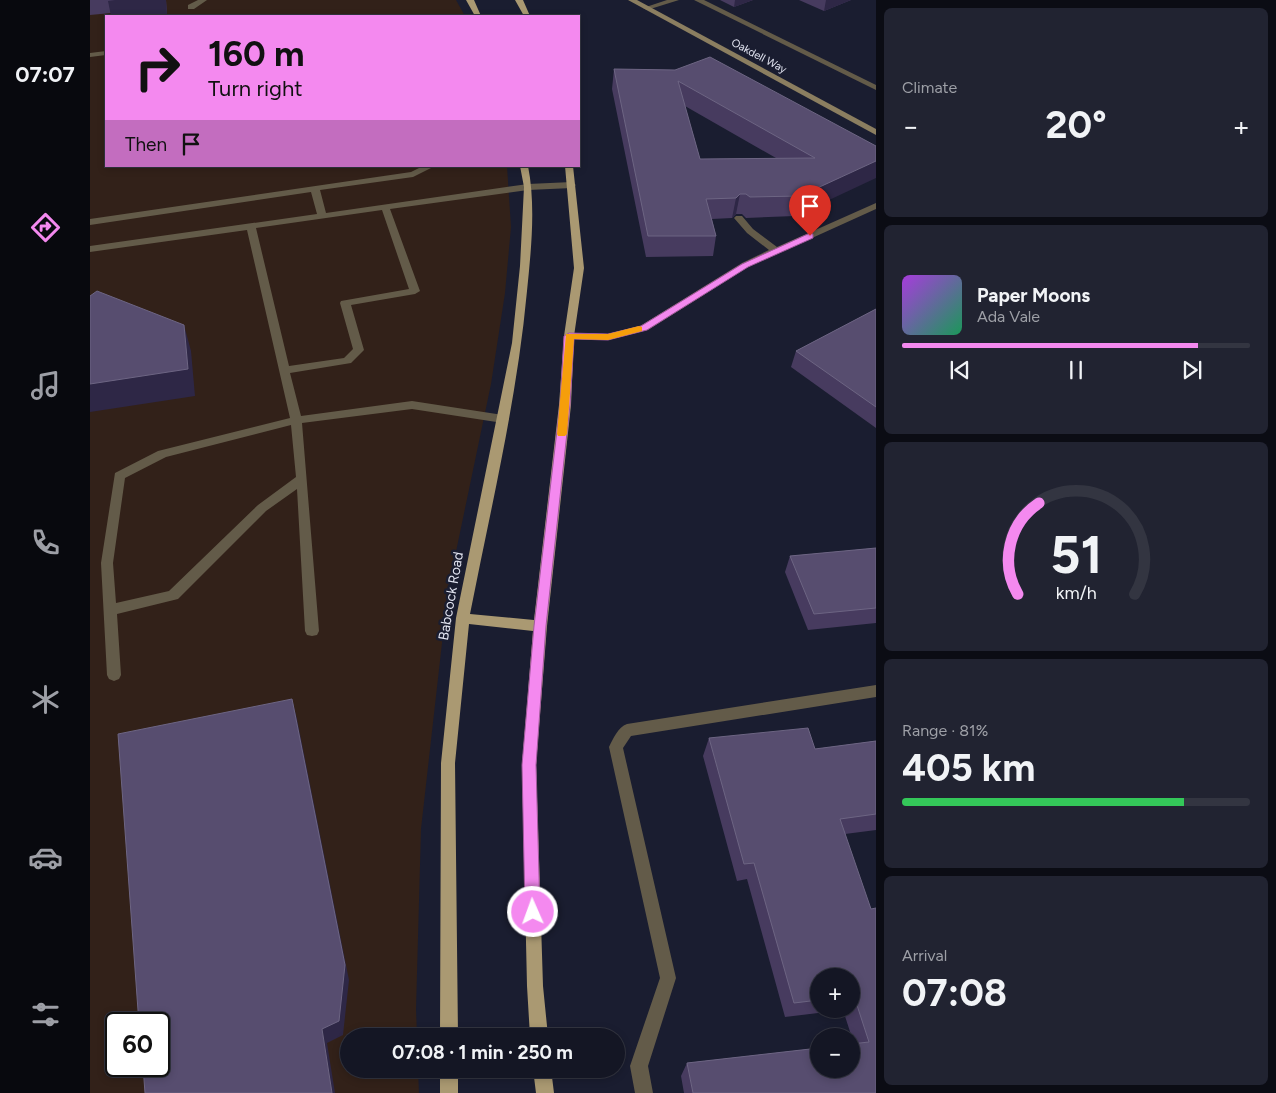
<!DOCTYPE html>
<html lang="en">
<head>
<meta charset="utf-8">
<style>
	:root { --surface:#141624; --page:#212331; --text:#f1f3f6; --muted:#9d9fa6; --line:#333541; --accent:#f489ef }
	body { margin:0; font-family:Figtree,sans-serif; background:var(--page); color:var(--text); height:100vh; display:flex; flex-direction:column; font-size:19px; white-space:nowrap }
	* { box-sizing:border-box; margin:0 }
	p { font-size:16px; color:var(--muted) }
	.icon { flex:none; width:28px; height:28px; fill:none; stroke:currentColor; stroke-width:2; stroke-linecap:round; stroke-linejoin:round }
	.map { position:relative; flex:1; overflow:hidden }
	.panel { display:flex; flex-direction:column; gap:8px; padding:8px; background:#0b0c14; width:400px }
	.panel>* { flex:none }
	.banner { position:absolute; left:15px; top:15px; width:475px; height:152px; border-radius:0px; box-shadow:0 2px 8px #0003,0 0 0 1px var(--line); background:#f489ef; color:#111; overflow:hidden }
	.fabs { position:absolute; left:720px; top:968px; display:grid; gap:10px }
	.fabs a { display:grid; place-items:center; width:50px; height:50px; border-radius:50%; background:var(--surface); box-shadow:0 2px 8px #0003,0 0 0 1px var(--line); font-size:25px }
	.speed { position:absolute; left:15px; top:1012px; display:flex; gap:10px; font-size:25px; font-weight:700; text-align:center }
	.speed>* { display:grid; place-content:center; width:65px; height:65px; border-radius:50%; background:var(--surface); box-shadow:0 2px 8px #0003,0 0 0 1px var(--line); line-height:1 }
	.speed .limit { border:2px solid #111; border-radius:8px; background:#fff; color:#111 }
	.pin { position:absolute; display:grid; place-items:center; width:42px; height:42px; color:#fff; margin:-51px -21px; border-radius:50% 50% 50% 0; rotate:-45deg; box-shadow:0 0 5px #0007 }
	.pin .icon { rotate:45deg }
	.me { position:absolute; width:55px; margin:-28px; rotate:358deg; stroke-linejoin:round; filter:drop-shadow(0 0 4px #0008) }
	.turn { display:flex; align-items:center; gap:18px; height:105px; padding:0 20px; font-size:22px }
	.turn .icon { width:65px; height:65px; stroke-width:2.5 }
	.turn b { display:block; font-size:35px; line-height:42px }
	.then { display:flex; align-items:center; height:48px; padding:0 20px; background:#0003; gap:10px; font-size:19px }
	.big { font-size:38px; font-weight:700; line-height:1.1 }
	.panel .tile { flex:1; display:flex; flex-direction:column; justify-content:center; gap:8px; min-width:0; padding:0 18px; border-radius:8px; background:var(--page) }
	.panel .dial { align-items:center; gap:0 }
	.dial svg { height:130px; overflow:visible; fill:none; stroke:var(--line); stroke-width:7; stroke-linecap:round; text-anchor:middle }
	.dial text { fill:var(--text); stroke:none }
	.song { display:flex; align-items:center; gap:15px }
	.cover { width:60px; height:60px; border-radius:8px; background:linear-gradient(135deg,hsl(280 70% 55%),hsl(150 70% 35%)) }
	.played { height:5px; border-radius:2px; background:linear-gradient(90deg,var(--accent) 85%,var(--line) 85%) }
	.keys { display:flex; justify-content:space-around; direction:ltr }
	.heat { display:flex; justify-content:space-between; align-items:center; font-size:28px; direction:ltr }
	.charge { height:8px; border-radius:4px; background:linear-gradient(90deg,#34c759 81%,var(--line) 0) }
	.trip { position:absolute; left:250px; top:1028px; width:285px; height:50px; border-radius:25px; background:var(--surface); box-shadow:0 2px 8px #0003,0 0 0 1px var(--line); font-weight:700; line-height:50px; text-align:center }
	main { display:flex; flex:1; min-height:0 }
	.dock { display:flex; flex-direction:column; width:90px; justify-content:space-around; align-items:center; background:#08090e; color:var(--muted) }
	.dock .icon { width:35px; height:35px }
	.dock .current { color:var(--accent) }
	.dock b { font-size:22px; color:var(--text) }
	.map>svg:first-child { display:block }
</style>
</head>
<body>
<main>
<nav class="dock">
<b>07:07</b>
<svg class="icon current" aria-label="directions" viewBox="0 0 24 24"><path d="M12 3l9 9-9 9-9-9zM9 14v-3h6M13 9l2 2-2 2"/></svg>
<svg class="icon" aria-label="music" viewBox="0 0 24 24"><path d="M9 18V5l10-2v13"/><circle cx="6" cy="18" r="3"/><circle cx="16" cy="16" r="3"/></svg>
<svg class="icon" aria-label="phone" viewBox="0 0 24 24"><path d="M5 4h4l2 5-3 2q2 4 5 5l2-3 5 2v4C11 20 4 13 5 4z"/></svg>
<svg class="icon" aria-label="climate" viewBox="0 0 24 24"><path d="M12 3v18M4 7l16 10M4 17L20 7"/></svg>
<svg class="icon" aria-label="car" viewBox="0 0 24 24"><path d="M5 17H2v-5l4-1 3-4h7l3 4 3 1v5h-3M9 17h6M6 11h13"/><circle cx="7" cy="17" r="2"/><circle cx="17" cy="17" r="2"/></svg>
<svg class="icon" aria-label="filters" viewBox="0 0 24 24"><path d="M4 7h16M4 17h16"/><circle cx="9" cy="7" r="2"/><circle cx="15" cy="17" r="2"/></svg>
</nav>
<div class="map">
<svg width="786" height="1093" viewBox="0 0 786 1093">
	<rect width="100%" height="100%" fill="#1a1d30"/>
	<path fill="#322119" fill-rule="evenodd" d="M0 0H366L375 16H16V166H417L421 227 415 293 401 384 358 590 331 829 326 1009 327 1036H259V1069H328L329 1093H0ZM26 1024H69V1066H26Z"/>
	<g fill="none" stroke-linecap="round" stroke-linejoin="round">
		<g fill="#635b49" fill-rule="evenodd">
			<path d="M108 0H117L104 9H98V5Z"/>
			<path d="M577 0H589L557 10 553 8Z"/>
			<path d="M604 0H614L786 85V90Z"/>
			<path d="M16 51V55L0 57V53Z"/>
			<path d="M333 166H345L323 177 230 190 236 213 438 184 482 182 486 185 482 188 438 190 300 209 330 291 325 294 261 305 274 350 261 363 200 373 211 416 322 401 413 415 419 419 417 422 413 423 322 409 212 423 229 631 227 635 222 636 217 635 215 631 207 489 176 511 88 599 27 614 31 675 29 679 24 681 19 679 17 675 11 563 25 473 68 451 200 418 157 230 0 252V246L227 214 221 192 0 225V219L321 172ZM292 210 319 289 251 301 250 303 263 349 254 358 199 366 166 228ZM201 425 206 477 168 505 79 591 26 603 23 563 35 478 76 457Z"/>
			<path d="M786 203V209L658 267 558 330 518 340 479 339 474 336 479 333 518 334 550 326 652 263 679 250 657 233 644 218 646 216H652L663 229 687 247Z"/>
			<path d="M786 685V697L541 736 533 748 586 978 558 1066 563 1093H545L540 1066 570 978 519 747C523 739 528 727 537 724Z"/>
		</g>
		<path fill="#8b7e60" fill-rule="evenodd" d="M538 0H547L786 129V135Z"/>
		<g fill="#aa9972" fill-rule="evenodd">
			<path d="M376 0H384L391 16H385Z"/>
			<path d="M425 0H433L440 16H434Z"/>
			<path d="M430 166H438C446 206 441 251 437 291 427 400 401 507 380 614L444 620 469 405 474 336 484 268 475 166H483L494 268 484 336 481 405 457 626 446 765 453 986 458 1036H440L437 986 432 765 443 631 379 624 365 763 368 1036H350L351 763 366 618 422 343 430 266 434 187Z"/>
			<rect x="350" y="1069" width="18" height="24"/>
			<path d="M443 1069H461L464 1093H446Z"/>
		</g>
	</g>
	<g fill="#473b5f" fill-rule="evenodd">
		<path d="M0 0H76L77 14 54 16H21V13L0 15Z"/>
		<path d="M630 0H663L644 7Z"/>
		<path d="M709 0H761L734 11Z"/>
		<path d="M524 69 585 70 786 146 705 216 656 218 652 214H646L642 218 622 219 626 236 623 256 556 257 522 89ZM595 106 686 158 610 159Z"/>
		<path d="M786 309V428L701 367 706 351Z"/>
		<path d="M786 548V623L718 630 695 572 700 556Z"/>
		<path d="M619 738 725 749 786 741V830L755 834 786 1093H594L591 1076 597 1063 764 1044 753 1010 695 1017 657 879 647 881 613 756ZM729 976H761V1009H729Z"/>
	</g>
	<g fill="#2e2746">
		<path d="M25 0H76L77 14 54 16H21L18 1Z"/>
		<path d="M645 0H663L644 7Z"/>
		<path d="M736 0H761L734 11Z"/>
		<path d="M786 161V178L705 216 710 196Z"/>
		<path d="M650 194 646 214 642 218 646 198Z"/>
		<path d="M94 325 101 351 105 396 0 412V384Z"/>
		<path d="M202 699 207 719 259 980 253 1035 237 1043 245 1093H242L232 1029Z"/>
	</g>
	<g fill="#574d6f" stroke="#6d6583" fill-rule="evenodd">
		<path d="M620 57 786 146V161L710 196 660 197 656 194H650L646 198 616 199 626 236H558L524 69 585 70ZM588 81 725 158 610 159Z"/>
		<path d="M7 291 94 325 98 369 0 384V296Z"/>
		<path d="M786 309V407L706 351Z"/>
		<path d="M786 548V608L724 614 700 556Z"/>
		<path d="M202 699 255 965 249 1021 232 1029 242 1093H55L53 1066H69V1024H49L28 734Z"/>
		<path d="M718 728 725 749 786 741V814L750 819 781 909 786 908V1093H603L597 1063 729 1048V1069H761V1044L779 1042 764 996 761 997V976H729V1000L704 1003 664 863 654 864 619 738Z"/>
	</g>
	<path fill="#f489ef" stroke="#9f599b" d="M720 233 723 234V238L658 267 557 330 518 340 484 339 480 405 456 626 446 765 450 912 448 918 443 920 438 918 435 912 432 765 444 626 470 405 474 336 479 333 518 334 551 326 652 264Z"/>
	<path fill="#f59e0b" d="M549 326 552 327V331L518 340 484 339 477 434 475 436H468L467 434 476 334H518Z"/>
	<g text-anchor="middle" dominant-baseline="central" stroke-width="5" stroke-linejoin="round" paint-order="stroke">
		<g font-size="11" fill="#e2e4f1" stroke="#1a1d30">
			<text transform="translate(669 56) rotate(28)">Oakdell Way</text>
		</g>
		<g font-size="14" fill="#e2e4f1" stroke="#1a1d30">
			<text transform="translate(361 596) rotate(-80)">Babcock Road</text>
		</g>
	</g>
</svg>
<div class="fabs">
<a>+</a>
<a>−</a>
</div>
<div class="speed"><div class="limit">60</div></div>
<div class="pin" style="left:720px;top:236px;background:#d93025"><svg class="icon" aria-label="arrive" viewBox="0 0 24 24"><path d="M6 21V4h12l-3 4 3 4H6"/></svg></div>
<svg class="me" style="left:443px;top:912px" viewBox="-20 -20 40 40"><circle r="17" fill="#f489ef" stroke="#fff" stroke-width="3"/><path d="M0-11L8 9 0 5-8 9z" fill="#fff"/></svg>
<div class="trip">07:08 · 1 min · 250 m</div>
<div class="banner">
<div class="turn"><svg class="icon" aria-label="right" viewBox="0 0 24 24"><path d="M7 20v-9h11M14 6l5 5-5 5"/></svg><div><b>160 m</b>Turn right</div></div>
<div class="then">Then<svg class="icon" aria-label="arrive" viewBox="0 0 24 24"><path d="M6 21V4h12l-3 4 3 4H6"/></svg></div>
</div>
</div>
<section class="panel">
<div class="tile"><p>Climate</p>
<div class="heat"><a>−</a><b class="big">20°</b><a>+</a></div>
</div>
<div class="tile">
<div class="song"><i class="cover"></i><div><b>Paper Moons</b><p>Ada Vale</p></div></div>
<div class="played"></div>
<div class="keys"><svg class="icon" aria-label="previous" viewBox="0 0 24 24"><path d="M18 5L8 12l10 7zM5 5v14"/></svg><svg class="icon" aria-label="pause" viewBox="0 0 24 24"><path d="M8 5v14M16 5v14"/></svg><svg class="icon" aria-label="next" viewBox="0 0 24 24"><path d="M6 5l10 7-10 7zM19 5v14"/></svg></div>
</div>
<div class="tile dial"><svg viewBox="0 0 100 80">
<path d="M14 69A42 42 0 1 1 86 69"/>
<path d="M14 69A42 42 0 0 1 27 13" stroke="#f489ef"/>
<text x="50" y="56" font-size="32" font-weight="700">51</text>
<text x="50" y="72" font-size="11">km/h</text>
</svg></div>
<div class="tile"><p>Range · 81%</p><b class="big">405 km</b><div class="charge"></div></div>
<div class="tile"><p>Arrival</p><b class="big">07:08</b></div>
</section>
</main>
</body>
</html>
